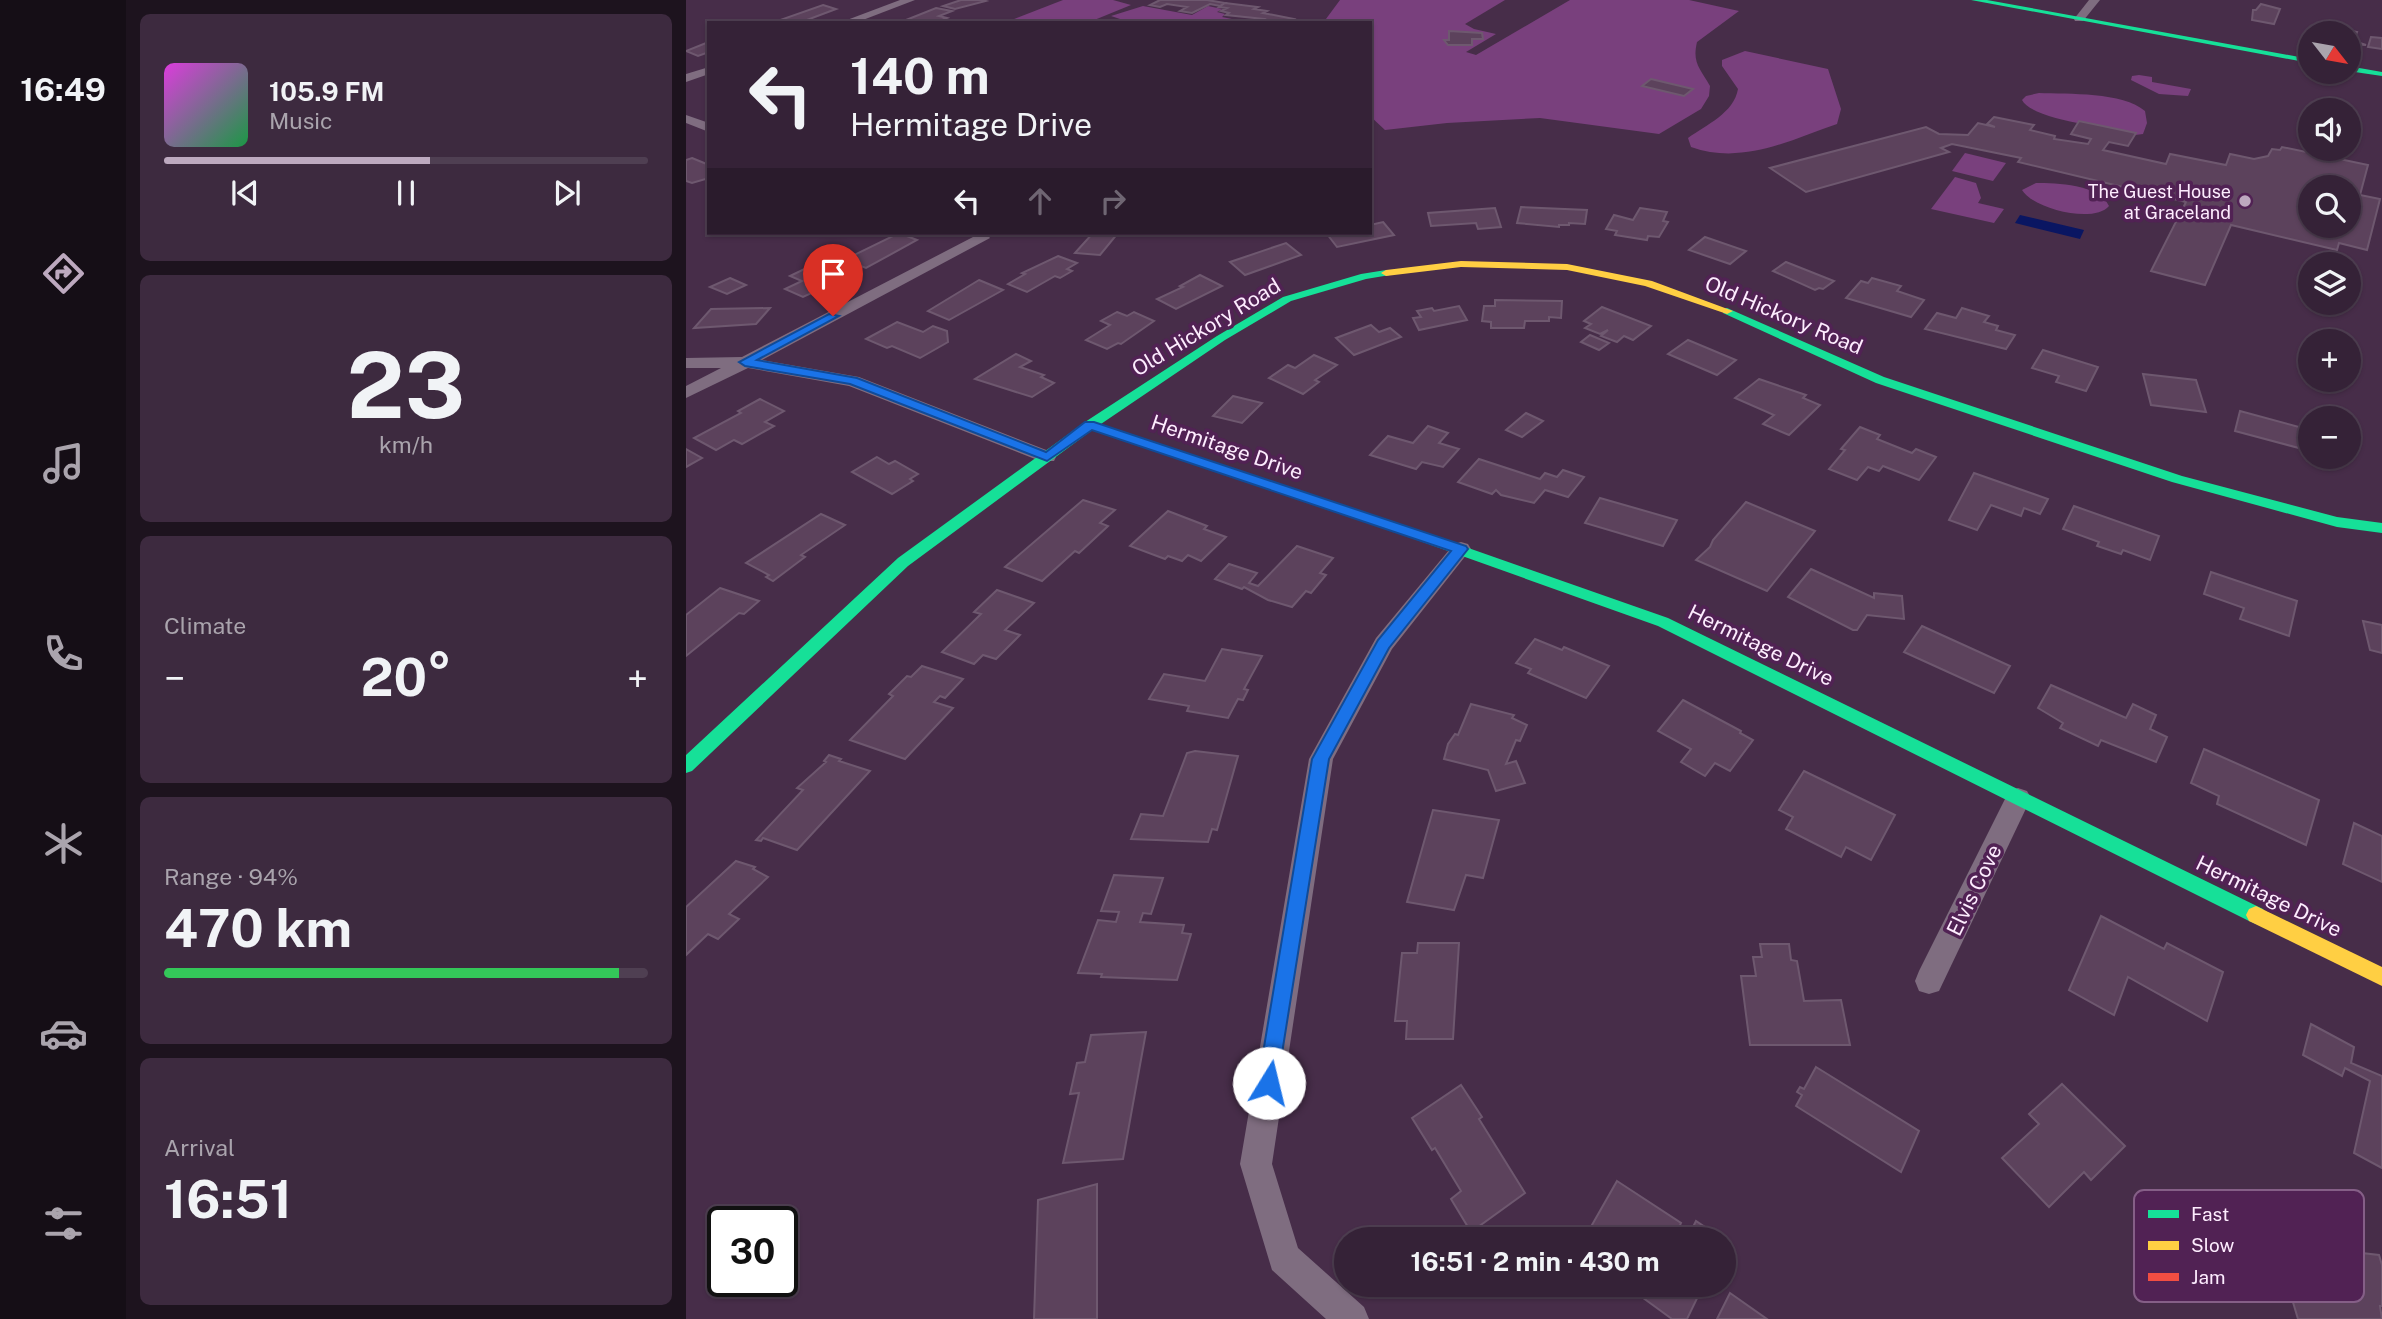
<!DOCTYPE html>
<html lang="en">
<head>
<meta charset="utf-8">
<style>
	:root { --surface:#352237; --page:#3d2a3f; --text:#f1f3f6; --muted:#aaa4ad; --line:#4f3f52; --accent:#bda9bf }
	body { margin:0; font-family:"Public Sans",sans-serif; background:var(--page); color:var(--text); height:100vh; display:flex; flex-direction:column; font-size:26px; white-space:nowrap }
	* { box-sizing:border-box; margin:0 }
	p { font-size:23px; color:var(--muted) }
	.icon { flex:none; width:38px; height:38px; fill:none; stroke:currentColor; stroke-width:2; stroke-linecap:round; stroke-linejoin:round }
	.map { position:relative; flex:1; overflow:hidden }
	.panel { display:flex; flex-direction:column; gap:14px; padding:14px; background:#1d131e; width:560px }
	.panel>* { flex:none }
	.hud { position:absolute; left:21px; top:21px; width:665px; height:214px; border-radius:0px; box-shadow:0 2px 5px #0004,0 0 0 2px var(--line); background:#352237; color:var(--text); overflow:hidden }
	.needle { width:46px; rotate:121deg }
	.controls { position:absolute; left:1612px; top:21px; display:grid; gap:14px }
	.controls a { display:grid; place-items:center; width:63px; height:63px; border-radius:50%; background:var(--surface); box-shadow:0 2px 5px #0004,0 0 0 2px var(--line); font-size:35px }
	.speed { position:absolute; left:21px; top:1206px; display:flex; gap:14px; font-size:35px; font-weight:700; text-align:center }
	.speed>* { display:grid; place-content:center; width:91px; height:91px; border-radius:50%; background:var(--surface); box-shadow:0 2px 5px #0004,0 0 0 2px var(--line); line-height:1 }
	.speed .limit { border:4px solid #111; border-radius:10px; background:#fff; color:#111 }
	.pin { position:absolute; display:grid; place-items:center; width:60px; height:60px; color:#fff; margin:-72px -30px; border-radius:50% 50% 50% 0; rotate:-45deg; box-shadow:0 0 7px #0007 }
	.pin .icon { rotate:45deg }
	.me { position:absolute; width:77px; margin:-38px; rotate:9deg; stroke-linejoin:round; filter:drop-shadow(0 0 5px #0008) }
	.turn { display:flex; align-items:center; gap:24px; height:147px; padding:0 28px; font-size:32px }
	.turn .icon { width:91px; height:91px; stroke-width:2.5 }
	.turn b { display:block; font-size:49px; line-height:60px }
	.lanes { display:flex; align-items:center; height:66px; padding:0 28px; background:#0003; justify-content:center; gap:35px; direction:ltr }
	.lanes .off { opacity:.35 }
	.big { font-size:52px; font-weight:700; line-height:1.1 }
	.panel .widget { flex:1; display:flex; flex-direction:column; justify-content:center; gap:10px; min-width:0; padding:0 24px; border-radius:10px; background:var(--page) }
	.panel .dial { align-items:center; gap:0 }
	.dial b { font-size:91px; line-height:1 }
	.song { display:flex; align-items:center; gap:21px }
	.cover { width:84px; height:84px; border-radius:10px; background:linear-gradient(135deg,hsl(300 70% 55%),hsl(140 70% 35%)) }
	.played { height:7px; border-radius:4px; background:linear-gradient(90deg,var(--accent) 55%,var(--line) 55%) }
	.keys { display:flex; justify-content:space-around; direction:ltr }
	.heat { display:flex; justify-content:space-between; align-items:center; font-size:38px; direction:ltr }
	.charge { height:10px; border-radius:5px; background:linear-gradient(90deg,#34c759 94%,var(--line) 0) }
	.trip { position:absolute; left:648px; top:1227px; width:402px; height:70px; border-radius:35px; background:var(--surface); box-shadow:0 2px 5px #0004,0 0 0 2px var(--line); font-weight:700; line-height:70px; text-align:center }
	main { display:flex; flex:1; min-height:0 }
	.menu { display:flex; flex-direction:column; width:126px; justify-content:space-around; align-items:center; background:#150e16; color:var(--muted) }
	.menu .icon { width:49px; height:49px }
	.menu .current { color:var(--accent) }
	.menu b { font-size:32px; color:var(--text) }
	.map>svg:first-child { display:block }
</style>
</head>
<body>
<main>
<nav class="menu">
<b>16:49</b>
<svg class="icon current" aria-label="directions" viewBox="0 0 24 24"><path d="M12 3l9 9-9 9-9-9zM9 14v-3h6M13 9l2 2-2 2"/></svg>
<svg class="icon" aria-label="music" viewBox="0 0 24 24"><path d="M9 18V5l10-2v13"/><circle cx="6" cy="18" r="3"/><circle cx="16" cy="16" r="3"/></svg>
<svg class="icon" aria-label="phone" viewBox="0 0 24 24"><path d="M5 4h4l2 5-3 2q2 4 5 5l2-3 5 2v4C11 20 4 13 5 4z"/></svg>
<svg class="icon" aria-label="climate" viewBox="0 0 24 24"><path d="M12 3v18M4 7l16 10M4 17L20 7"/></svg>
<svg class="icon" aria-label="car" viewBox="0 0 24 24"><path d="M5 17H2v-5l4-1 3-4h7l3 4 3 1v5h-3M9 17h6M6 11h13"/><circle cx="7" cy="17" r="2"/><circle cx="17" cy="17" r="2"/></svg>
<svg class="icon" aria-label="filters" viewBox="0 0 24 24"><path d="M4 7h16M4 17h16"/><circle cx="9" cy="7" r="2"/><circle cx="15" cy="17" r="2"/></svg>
</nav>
<section class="panel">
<div class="widget">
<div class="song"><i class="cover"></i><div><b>105.9 FM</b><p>Music</p></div></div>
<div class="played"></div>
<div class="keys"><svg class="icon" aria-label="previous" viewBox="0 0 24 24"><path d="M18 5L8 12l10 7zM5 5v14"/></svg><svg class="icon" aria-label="pause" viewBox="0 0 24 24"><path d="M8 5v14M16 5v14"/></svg><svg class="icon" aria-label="next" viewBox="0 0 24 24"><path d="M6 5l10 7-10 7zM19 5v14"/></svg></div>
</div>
<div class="widget dial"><b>23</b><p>km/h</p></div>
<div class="widget"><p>Climate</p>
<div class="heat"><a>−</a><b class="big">20°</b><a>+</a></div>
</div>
<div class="widget"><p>Range · 94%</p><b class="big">470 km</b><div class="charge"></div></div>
<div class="widget"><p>Arrival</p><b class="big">16:51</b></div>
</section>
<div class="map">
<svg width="1696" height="1319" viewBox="0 0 1696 1319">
	<rect width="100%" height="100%" fill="#472d49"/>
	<g fill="#79407d">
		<path d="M377 0H427L445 5 401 23H318Z"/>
		<path d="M654 0H819L779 24 788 29 810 34 780 52 790 55 884 0H1003L1053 11 1011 42C1006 63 1014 68 1024 86L1023 96 1015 109 973 134 854 118 761 123 699 130 684 116V23H637Z"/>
		<path d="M457 6 506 15 522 6 536 9 531 12 539 14 536 17 566 23H431L437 20 425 16Z"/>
		<path d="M1059 51 1142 69 1155 109 1151 124C1102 141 1056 165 1005 147L1002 138C1020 125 1048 113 1052 89L1036 66V60Z"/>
		<path d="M1453 75 1466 77V82L1505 89 1502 96 1473 94 1445 80 1446 76Z"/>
		<path d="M1353 93C1382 94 1437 92 1459 111L1461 123 1457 134 1449 135V133C1425 128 1346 120 1336 100L1340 96Z"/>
		<path d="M1279 153 1320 163 1307 181 1266 171Z"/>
		<path d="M1269 177 1290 183 1295 198 1292 203 1318 209 1308 223 1245 209Z"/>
		<path d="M1350 183C1371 183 1412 184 1423 206 1408 224 1347 209 1336 190Z"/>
	</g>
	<path fill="#0a1662" d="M1334 215 1398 230 1394 239 1329 223Z"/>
	<g fill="#5c425c" stroke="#6e586f" stroke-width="2" fill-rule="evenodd">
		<path d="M275 0H297L300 1 269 9 257 6Z"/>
		<path d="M474 0H521L539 3 534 6 524 4 506 13 494 11 501 7 481 4 474 7 464 5Z"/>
		<path d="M539 3 572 7 568 9 581 11 577 13 608 19 602 23H572L578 19 540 15 543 13 535 11 541 8 533 7Z"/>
		<path d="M1575 4 1594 9 1588 24 1566 20 1567 10H1570Z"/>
		<path d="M137 5 150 9 113 23 97 19Z"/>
		<path d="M250 8 266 11 253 16 261 18 248 23 215 22Z"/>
		<path d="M1661 30 1671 32 1668 41 1680 45 1662 44Z"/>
		<path d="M763 31 796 33 797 39H786V45H762L758 40H763Z"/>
		<path d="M1685 37 1696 38V49L1682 47Z"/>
		<path d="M20 43H23V52L12 56 0 51Z"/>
		<path d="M965 79 1007 89 998 96 956 86Z"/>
		<path d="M1308 117 1348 125 1344 130 1369 136 1368 139 1402 144 1405 139 1385 134 1393 121 1450 133 1442 146 1423 142 1417 150 1480 164 1484 154 1540 165 1544 154 1568 159 1582 156 1586 149 1594 150 1596 147 1682 165 1674 195 1694 199 1681 250 1653 243 1651 250 1545 225 1519 285 1465 271 1500 202 1332 162 1335 158 1266 144 1255 148 1263 152 1120 192 1084 168 1240 127 1253 134 1282 135 1292 123 1309 127 1301 124ZM1624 187H1662V226H1624Z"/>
		<path d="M6 158 23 165V178L6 183 0 181V160Z"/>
		<path d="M835 207 901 210 899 224 883 223V225H873V227L831 223Z"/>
		<path d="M809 208 815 227 792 229 790 223 745 226 742 213Z"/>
		<path d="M954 208 981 212 977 221 982 222 973 237 962 236 961 240 929 235 931 231 920 229 928 215 947 220Z"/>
		<path d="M697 222 708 235 651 247 641 234 684 233V225Z"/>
		<path d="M213 233 231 240 180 268 158 260Z"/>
		<path d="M407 233H432L414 255 389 253Z"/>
		<path d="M1019 237 1060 251 1044 264 1003 250Z"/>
		<path d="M600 243 615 255 559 275 544 262Z"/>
		<path d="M372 256 391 263 381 269 386 271 374 278 369 276 341 292 322 284 339 274 336 273Z"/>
		<path d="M139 259 172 272 117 297 99 289 116 281 104 276Z"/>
		<path d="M1100 262 1148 281 1137 289 1133 288 1129 290 1087 271Z"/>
		<path d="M514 275 536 286 490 309 471 299 497 287 494 286Z"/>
		<path d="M44 278 60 285 41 294 24 287Z"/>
		<path d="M1186 278 1215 286 1211 291 1238 300 1225 317 1160 298 1175 281 1182 283Z"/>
		<path d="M293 280 317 290 263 320 242 311Z"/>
		<path d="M809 300 876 301 875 318 863 317V321H839L838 328H805V322L796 321 798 306H809Z"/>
		<path d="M773 306 781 320 733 330 727 318 735 317 731 311 746 308 748 311Z"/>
		<path d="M916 307 965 326 947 340 938 336 931 342 915 336 922 330 914 334 899 328 905 324 898 321Z"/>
		<path d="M84 308 70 324 8 328 25 309Z"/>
		<path d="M1276 308 1303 316 1298 322 1312 326 1310 330 1329 335 1320 349 1239 329 1251 313 1270 318Z"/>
		<path d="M431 312 441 316 448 312 468 321 435 344 432 343 421 349 400 340 424 325 415 321Z"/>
		<path d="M211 322 237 332 247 326 261 331 262 342 234 358 206 346 201 348 180 339Z"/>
		<path d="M685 325 693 332 704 328 715 337 668 355 650 338Z"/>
		<path d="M904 335 923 343 913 350 895 342Z"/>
		<path d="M1002 340 1050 360 1031 375 982 354Z"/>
		<path d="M1357 350 1412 367 1400 391 1370 382 1373 376 1346 368Z"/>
		<path d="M330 354 345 361 334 367 358 375 355 377 368 383 346 397 289 379Z"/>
		<path d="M628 355 651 365 629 380 633 382 617 394 583 378 602 365 609 368Z"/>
		<path d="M1457 374 1510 380 1520 412 1465 405Z"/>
		<path d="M1073 379 1120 395 1117 398 1134 405 1103 435 1077 424 1088 415 1049 398Z"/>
		<path d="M547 396 576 403 556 423 527 416Z"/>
		<path d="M74 399 98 411 79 422 88 426 56 444 48 440 30 450 8 438 55 413 52 411Z"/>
		<path d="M1554 411 1624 430V451L1549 431Z"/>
		<path d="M840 413 857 421 836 437 820 430Z"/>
		<path d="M742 426 762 433 753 443 773 449 757 467 736 462 730 469 684 455 702 436 727 443Z"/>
		<path d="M1174 427 1194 435 1191 439 1226 453 1230 449 1250 457 1233 480 1197 466 1193 471 1182 467 1171 480 1143 469 1159 450 1155 449Z"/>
		<path d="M0 449 16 458 0 467Z"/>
		<path d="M191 457 203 464 209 461 232 474 224 479 227 481 206 494 166 472Z"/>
		<path d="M793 459 854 479 859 473 871 477 877 470 898 477 882 497 859 490 848 503 815 495 810 490 806 494 772 482Z"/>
		<path d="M1288 473 1362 499 1354 514 1338 508 1335 516 1305 505 1291 530 1263 520Z"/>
		<path d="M914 498 991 520 977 546 899 523Z"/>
		<path d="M397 500 429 510 414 523 422 526 393 553 389 551 356 581 319 567Z"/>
		<path d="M1060 502 1129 531 1081 591 1010 560 1024 547 1027 540Z"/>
		<path d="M1388 506 1473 536 1464 560 1437 550 1435 554 1411 546 1413 542 1377 529Z"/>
		<path d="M482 511 521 526 518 529 540 537 515 561 502 555 496 561 482 556 479 559 444 546Z"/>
		<path d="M135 514 159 525 115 555 119 557 87 581 80 577 83 575 60 563Z"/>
		<path d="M611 546 647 558 634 573 640 575 625 593 620 591 606 607 582 600 558 587 556 589 529 579 543 564 571 573 563 583 572 586Z"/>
		<path d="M1125 569 1188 598V593L1216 596 1218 619 1181 615 1171 630H1167L1102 597Z"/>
		<path d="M1525 572 1611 601 1603 636 1554 619 1558 608 1518 594Z"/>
		<path d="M34 588 73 601 58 614 53 613 0 656V615Z"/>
		<path d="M311 590 348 603 319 630 334 635 310 659 297 655 288 664 256 652 295 614 288 612Z"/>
		<path d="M1677 621 1696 625V653L1684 650Z"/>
		<path d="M1236 626 1324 666 1308 693 1218 652Z"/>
		<path d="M849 639 876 650 878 647 923 666 900 698 842 673 845 669 830 663Z"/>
		<path d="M536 649 576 656 558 689 562 690 557 700 552 699 542 718 501 711 503 706 463 699 478 674 519 681Z"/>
		<path d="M236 666 277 679 259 698 254 696 248 702 267 708 219 759 164 740 207 696 203 694 221 676 225 677Z"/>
		<path d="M1365 685 1440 718 1447 704 1470 715 1464 729 1481 737 1470 762 1415 740 1412 746 1374 728 1377 723 1352 708Z"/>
		<path d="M997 700 1055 731 1054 733 1067 740 1044 771 1029 763 1019 776 995 762 1005 749 972 731Z"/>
		<path d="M785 704 828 715 826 718 841 725 834 741 830 740 820 764 830 761 839 783 810 791 802 770 758 759 762 744 769 734 772 735Z"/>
		<path d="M1518 749 1633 800 1620 845 1531 804 1533 796 1505 783Z"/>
		<path d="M509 751 552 756 531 830 526 829 522 842 445 839 455 814 477 816 501 753Z"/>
		<path d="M143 755 155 759 153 761 184 771 111 850 77 838 75 841 70 840 117 790 111 788 140 762 138 761Z"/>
		<path d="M1118 771 1209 815 1185 860 1160 847 1155 857 1100 829 1107 817 1093 810Z"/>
		<path d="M747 810 813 820 797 878 780 875 768 910 721 902Z"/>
		<path d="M1668 823 1696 836V882L1657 864Z"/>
		<path d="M50 861 69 867 67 869 82 877 43 914 53 919 32 939 22 934 0 955V907Z"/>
		<path d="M428 875 477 878 465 914 457 913 454 922 498 925 496 933 505 934 491 980 415 977 416 974 392 973 412 920 430 922 433 912 415 911Z"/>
		<path d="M1415 916 1478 949 1481 943 1537 972 1521 1021 1442 977 1428 1015 1383 990Z"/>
		<path d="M732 943H773L767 1039H720L721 1021H709L716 953H731Z"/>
		<path d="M1074 944H1103L1105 960 1111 961 1118 1001 1155 1000 1164 1045H1064L1055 976H1070L1067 957H1076Z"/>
		<path d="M1625 1024 1668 1047 1665 1063 1696 1076V1168L1668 1153 1684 1081 1659 1068 1656 1076 1617 1055Z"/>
		<path d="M460 1032 437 1159 377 1163 393 1093 384 1094 391 1063 399 1062 405 1035Z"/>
		<path d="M1130 1067 1233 1131 1215 1172 1110 1106 1116 1095 1111 1092 1114 1087 1118 1089Z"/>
		<path d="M1376 1084 1439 1146 1405 1180 1398 1172 1363 1207 1316 1158 1353 1124 1343 1114Z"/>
		<path d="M775 1085 796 1117 793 1119 839 1193 785 1232 765 1199 775 1191 749 1148 746 1150 726 1118Z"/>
		<path d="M931 1181 995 1223 992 1230 1002 1237 1010 1221 1031 1235 1029 1239H898Z"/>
		<path d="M411 1184V1319H348L352 1200Z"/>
		<path d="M1595 1227 1671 1237 1676 1253 1693 1255 1696 1265V1306H1694L1696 1319H1612L1606 1299 1617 1300Z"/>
		<path d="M938 1284H1018L1001 1319H986Z"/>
		<path d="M1044 1293 1081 1319H1031Z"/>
	</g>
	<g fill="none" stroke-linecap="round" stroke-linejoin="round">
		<g fill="#7f6d80" fill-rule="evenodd">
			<path d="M214 0H229L169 23H153Z"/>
			<path d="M1403 0H1414L1397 21H1389L1388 19Z"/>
			<path d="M23 67V74L0 82V74Z"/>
			<path d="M0 115 23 123V132L0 123Z"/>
			<path d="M284 233H300L304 238 76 360 173 377 368 453 370 457 368 461H354L163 386 62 368 0 398V386L35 368H0V358L56 357 287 237Z"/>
			<path d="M775 542 782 544 785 549 706 649 647 759 586 1164 612 1248 678 1307 683 1319H640L586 1270 554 1164 623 759 690 638 768 544Z"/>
			<path d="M1332 788 1341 791 1345 798 1253 991 1243 994 1233 991 1229 981 1233 971 1323 791Z"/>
		</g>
		<g fill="#16e098" fill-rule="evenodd">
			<path d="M1285 0H1301L1624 59V63Z"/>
			<path d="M1662 66 1696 72V76L1662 71Z"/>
			<path d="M700 270 704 271V275L680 279 605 301 539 340 409 428 222 566 6 771 0 773V755L212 558 399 422 531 336 597 297 675 274Z"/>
			<path d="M1041 308 1198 377 1496 476 1651 517 1696 523V533L1651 527 1486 482 1190 383 1037 313V309Z"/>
			<path d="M697 518 982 618 1577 909 1580 915 1577 921 1570 924 1563 921 972 626 692 526 690 523 692 520Z"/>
		</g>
		<g fill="#ffcf43" fill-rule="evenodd">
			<path d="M775 261 881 264 966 281 1047 311 1041 314 959 286 881 270 775 267 700 276 695 273 700 270Z"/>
			<path d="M1570 906 1696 967V986L1563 921 1560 915 1563 909Z"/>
		</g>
		<path fill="#f24e42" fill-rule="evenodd" d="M404 421 702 520 704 523 702 526H692L399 428V422Z"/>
	</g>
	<path fill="#1a73e8" stroke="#114b97" stroke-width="2" d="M143 314 153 316 71 360 171 378 360 452 399 422H408L780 546 782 549 703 648 643 759 590 1091 583 1094 575 1091 572 1083 626 759 692 640 765 551 406 430 361 461 164 384 59 366 53 362Z"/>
	<circle fill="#bda9bf" stroke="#512254" stroke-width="2.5" cx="1559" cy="201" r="7"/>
	<g text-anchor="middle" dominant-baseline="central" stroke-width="7" stroke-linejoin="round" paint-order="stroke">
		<g font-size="18" fill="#fdecfe" stroke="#512254" text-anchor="end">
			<text x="1545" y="191">The Guest House<tspan x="1545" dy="21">at Graceland</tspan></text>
		</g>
		<g font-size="21" fill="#fdecfe" stroke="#512254">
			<text transform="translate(1098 315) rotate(23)">Old Hickory Road</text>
			<text transform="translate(520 327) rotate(-31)">Old Hickory Road</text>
			<text transform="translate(541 447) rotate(19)">Hermitage Drive</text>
			<text transform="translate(1075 645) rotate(26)">Hermitage Drive</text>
			<text transform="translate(1288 890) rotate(-64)">Elvis Cove</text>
			<text transform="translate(1583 896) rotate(26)">Hermitage Drive</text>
		</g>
	</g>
	<rect x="1448" y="1190" width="230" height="112" rx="10" fill="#512254" stroke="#855f87" stroke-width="2"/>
	<rect x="1462" y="1210" width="31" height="8" fill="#16e098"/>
	<rect x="1462" y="1241" width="31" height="9" fill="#ffcf43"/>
	<rect x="1462" y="1273" width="31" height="8" fill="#f24e42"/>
	<g font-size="19" fill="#fdecfe">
		<text x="1505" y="1221">Fast</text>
		<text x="1505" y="1252">Slow</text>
		<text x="1505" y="1284">Jam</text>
	</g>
</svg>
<div class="controls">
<a><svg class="needle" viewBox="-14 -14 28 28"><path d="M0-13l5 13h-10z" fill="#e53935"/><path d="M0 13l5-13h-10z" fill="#aaa4ad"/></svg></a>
<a><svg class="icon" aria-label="sound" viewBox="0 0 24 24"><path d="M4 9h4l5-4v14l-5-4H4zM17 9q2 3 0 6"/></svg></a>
<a><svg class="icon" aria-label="search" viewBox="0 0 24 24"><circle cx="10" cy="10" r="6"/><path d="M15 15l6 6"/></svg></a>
<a><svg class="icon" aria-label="layers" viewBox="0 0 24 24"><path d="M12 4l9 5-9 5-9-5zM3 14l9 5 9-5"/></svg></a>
<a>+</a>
<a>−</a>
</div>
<div class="speed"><div class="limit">30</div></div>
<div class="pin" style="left:147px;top:316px;background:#d93025"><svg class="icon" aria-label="arrive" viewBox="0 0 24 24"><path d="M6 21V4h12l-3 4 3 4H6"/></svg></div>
<svg class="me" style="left:583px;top:1083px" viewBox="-20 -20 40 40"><circle r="19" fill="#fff"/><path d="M0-13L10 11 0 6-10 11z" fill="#1a73e8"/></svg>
<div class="trip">16:51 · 2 min · 430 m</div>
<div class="hud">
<div class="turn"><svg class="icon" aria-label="left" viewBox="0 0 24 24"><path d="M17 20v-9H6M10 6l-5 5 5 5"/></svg><div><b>140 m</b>Hermitage Drive</div></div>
<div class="lanes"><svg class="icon" aria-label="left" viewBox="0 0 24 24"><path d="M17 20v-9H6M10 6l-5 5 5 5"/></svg><svg class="icon off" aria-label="ahead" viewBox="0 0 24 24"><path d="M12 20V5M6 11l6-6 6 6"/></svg><svg class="icon off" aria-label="right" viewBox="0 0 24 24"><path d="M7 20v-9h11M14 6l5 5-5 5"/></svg></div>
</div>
</div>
</main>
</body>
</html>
